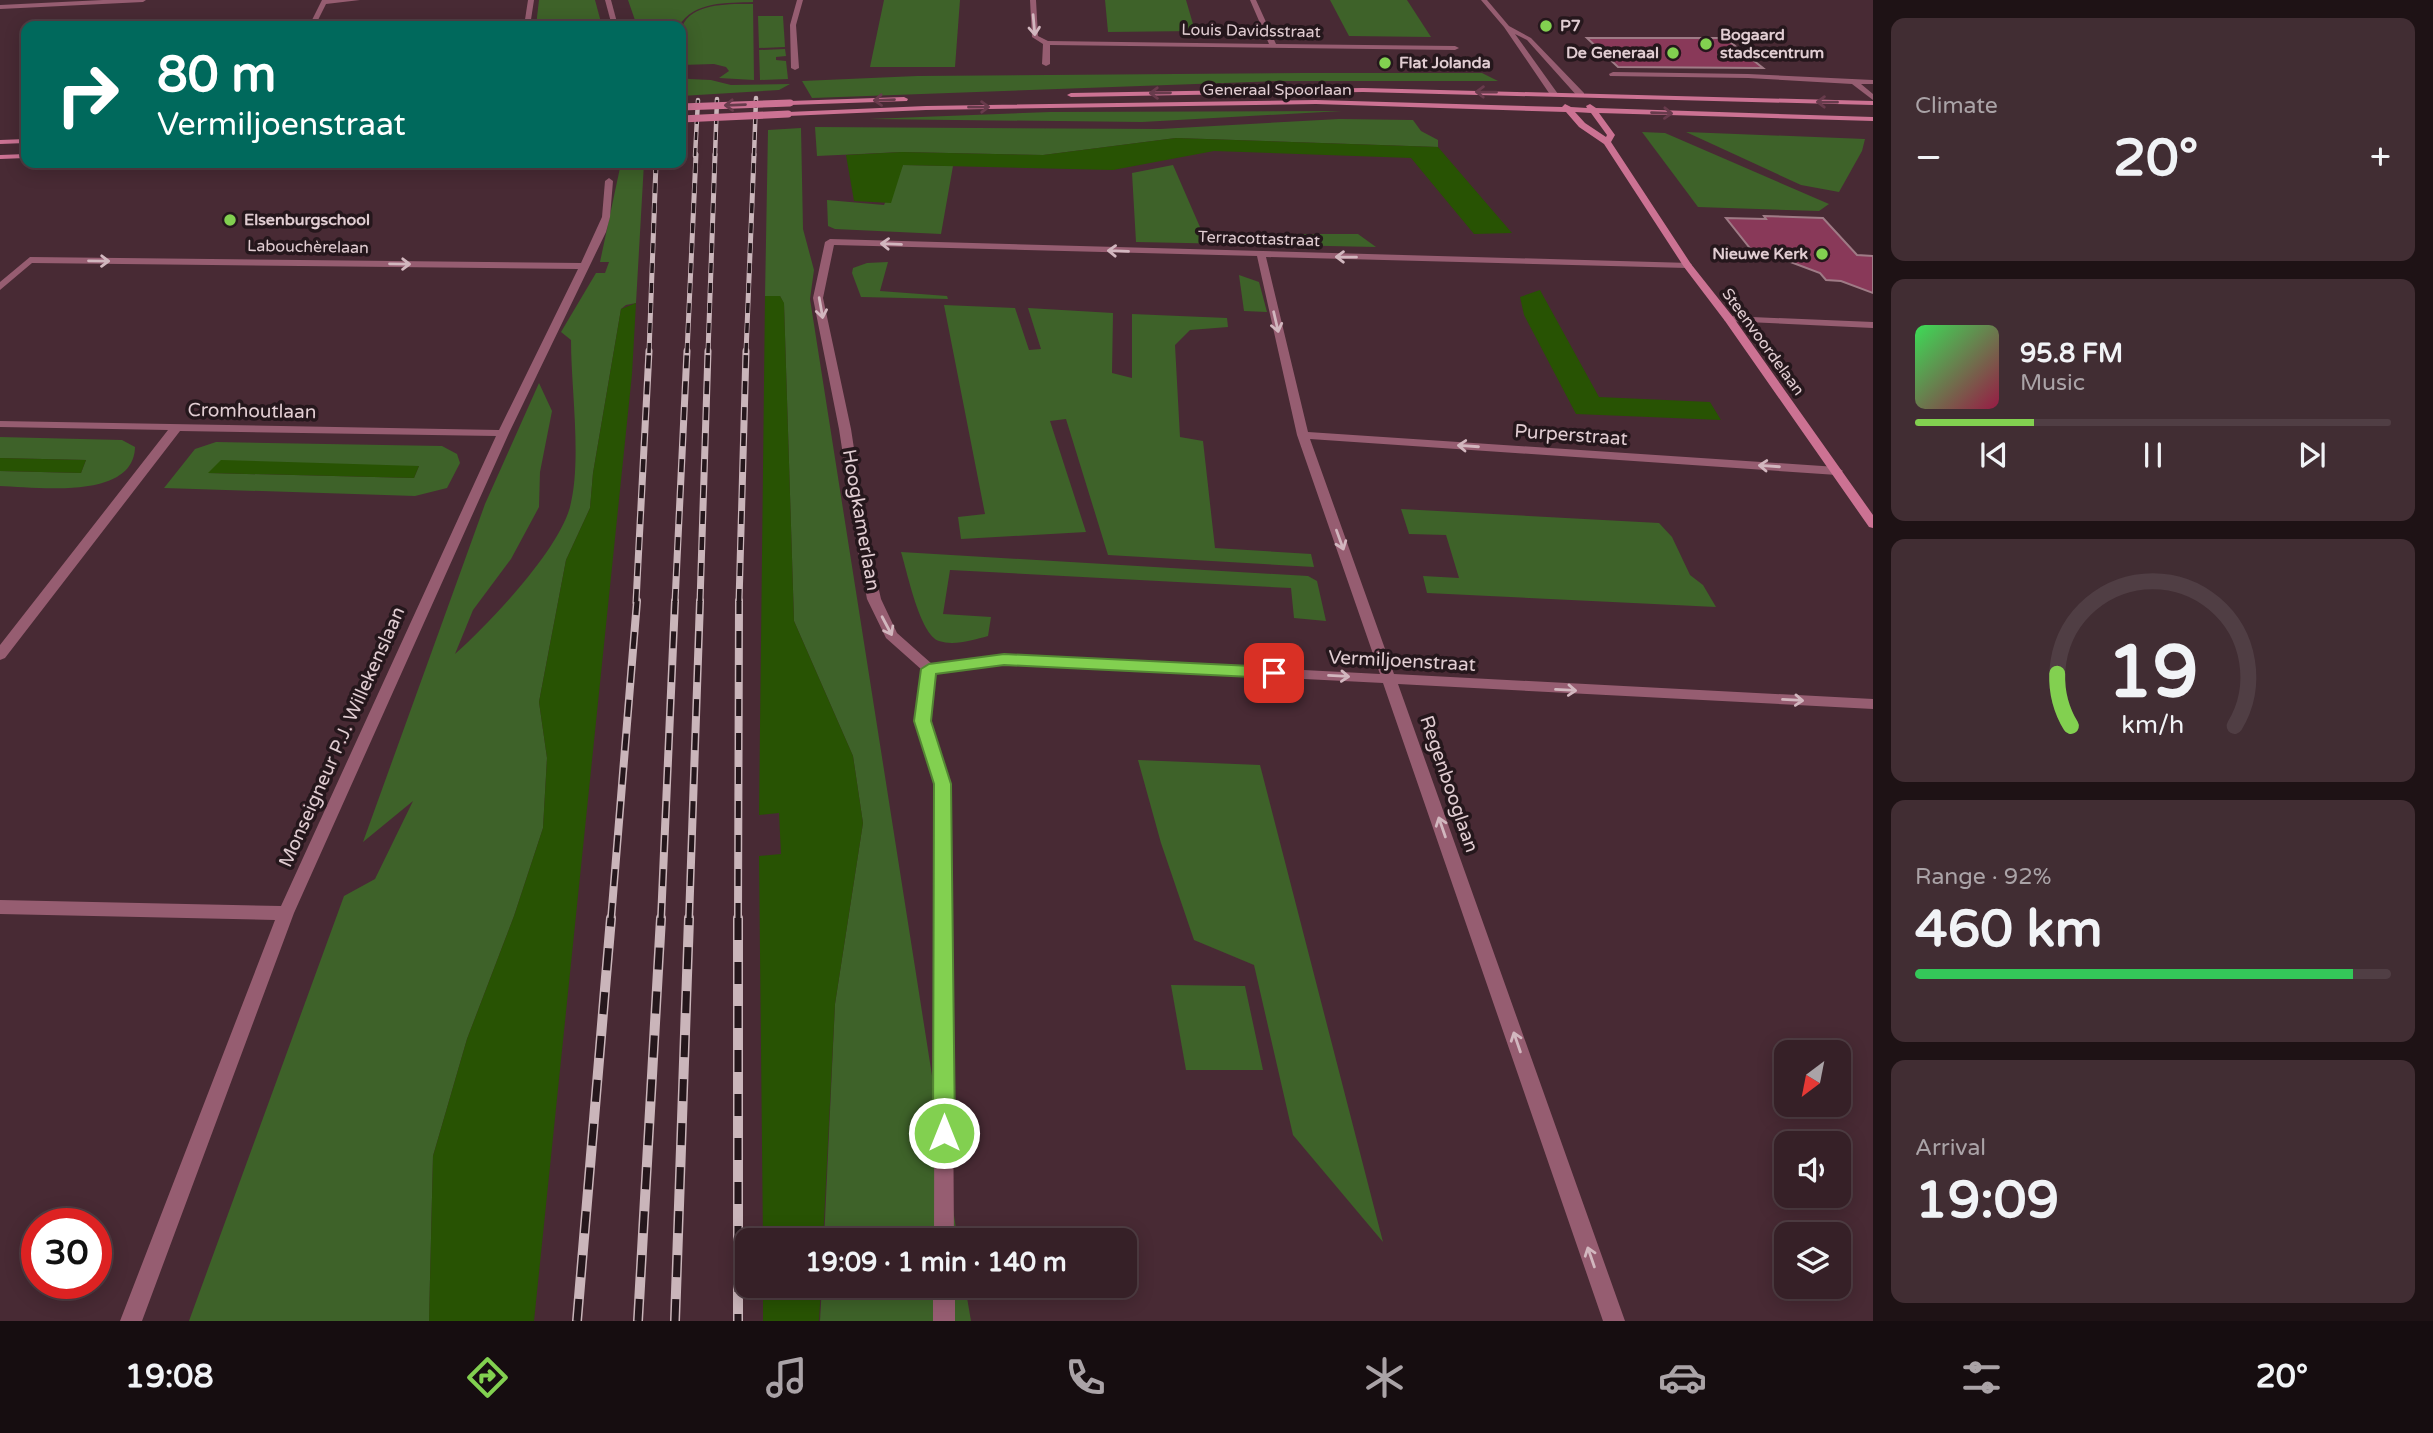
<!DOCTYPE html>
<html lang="en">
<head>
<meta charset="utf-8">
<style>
	:root { --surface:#362027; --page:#412d33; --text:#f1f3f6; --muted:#aaa3a7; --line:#503e44; --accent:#82d050 }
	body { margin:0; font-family:"Varela Round",sans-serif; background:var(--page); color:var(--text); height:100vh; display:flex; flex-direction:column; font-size:26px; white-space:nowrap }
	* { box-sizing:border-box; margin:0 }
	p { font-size:23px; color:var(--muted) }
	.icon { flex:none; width:38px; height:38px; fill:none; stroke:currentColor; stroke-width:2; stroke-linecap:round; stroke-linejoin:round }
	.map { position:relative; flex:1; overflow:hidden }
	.drawer { display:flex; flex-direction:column; gap:18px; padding:18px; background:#1e1215; width:560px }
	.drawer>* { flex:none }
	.banner { position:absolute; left:21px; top:21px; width:665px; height:147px; border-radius:14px; box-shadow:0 4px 18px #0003,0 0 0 2px var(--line); background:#00695c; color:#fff; overflow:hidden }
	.needle { width:46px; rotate:212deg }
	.controls { position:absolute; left:1774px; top:1040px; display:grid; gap:14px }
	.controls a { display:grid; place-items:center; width:77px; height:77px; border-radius:14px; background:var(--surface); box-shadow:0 4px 18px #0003,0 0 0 2px var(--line); font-size:35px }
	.speed { position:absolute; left:21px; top:1208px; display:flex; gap:14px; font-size:35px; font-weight:700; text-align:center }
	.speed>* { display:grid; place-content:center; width:91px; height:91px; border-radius:50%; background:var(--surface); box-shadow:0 4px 18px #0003,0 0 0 2px var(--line); line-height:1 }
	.speed .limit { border:10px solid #d22; background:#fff; color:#111 }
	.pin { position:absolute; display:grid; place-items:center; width:60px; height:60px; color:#fff; margin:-30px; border-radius:14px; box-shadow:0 4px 10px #0006 }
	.me { position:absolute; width:77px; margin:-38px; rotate:0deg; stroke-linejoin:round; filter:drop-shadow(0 0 5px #0008) }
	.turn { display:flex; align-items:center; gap:24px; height:147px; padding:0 21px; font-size:32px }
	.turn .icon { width:91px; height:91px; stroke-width:2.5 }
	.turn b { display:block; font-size:49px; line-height:60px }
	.big { font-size:52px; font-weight:700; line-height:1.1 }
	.drawer .card { flex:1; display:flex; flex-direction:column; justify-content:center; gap:10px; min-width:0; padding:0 24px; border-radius:14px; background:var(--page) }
	.drawer .dial { align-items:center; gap:0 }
	.dial svg { height:182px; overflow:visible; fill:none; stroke:var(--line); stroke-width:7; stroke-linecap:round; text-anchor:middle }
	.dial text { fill:var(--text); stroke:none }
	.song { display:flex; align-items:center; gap:21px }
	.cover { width:84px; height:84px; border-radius:10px; background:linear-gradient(135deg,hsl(130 70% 55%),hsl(340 70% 35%)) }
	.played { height:7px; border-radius:4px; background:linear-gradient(90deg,var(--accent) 25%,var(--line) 25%) }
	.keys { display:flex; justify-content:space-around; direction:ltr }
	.heat { display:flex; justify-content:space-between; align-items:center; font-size:38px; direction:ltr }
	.charge { height:10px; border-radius:5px; background:linear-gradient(90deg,#34c759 92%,var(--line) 0) }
	.trip { position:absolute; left:735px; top:1228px; width:402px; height:70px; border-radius:14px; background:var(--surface); box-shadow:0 4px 18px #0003,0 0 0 2px var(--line); font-weight:700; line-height:70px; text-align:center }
	.dock { display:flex; height:112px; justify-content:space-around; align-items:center; background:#160d10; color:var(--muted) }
	.dock .icon { width:49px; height:49px }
	.dock .on { color:var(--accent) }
	.dock b { font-size:32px; color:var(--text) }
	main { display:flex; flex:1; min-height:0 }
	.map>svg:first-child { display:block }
</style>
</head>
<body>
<main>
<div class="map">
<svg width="1873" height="1321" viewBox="0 0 1873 1321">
	<rect width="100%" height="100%" fill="#482a34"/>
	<g fill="#3e6229" fill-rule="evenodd">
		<path d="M539 0H595L602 26H536Z"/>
		<path d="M628 0H753V2C727 3 694 1 679 26H637Z"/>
		<path d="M884 0H960L955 67H870Z"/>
		<path d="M1105 0H1186L1195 31 1108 32Z"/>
		<path d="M1330 0H1407L1431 37 1349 36Z"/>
		<path d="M753 4 754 80 719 78 729 71 726 67 714 64 681 65C681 55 679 42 681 31 687 2 730 4 753 4Z"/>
		<path d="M758 16H783L785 47 759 48Z"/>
		<path d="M785 49 786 56 776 57V60L786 61 788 79 760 80 759 50Z"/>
		<path d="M1305 73H1482L1498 81H1277L812 98 802 81 917 76Z"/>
		<path d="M681 76 689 79 711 80 731 85 790 84 779 90 681 96Z"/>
		<path d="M1342 111 1142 122 869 119 1050 112Z"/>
		<path d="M1339 119 1413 120 1421 131 1438 140V147L1176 138 1043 155 902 152 817 156 815 127 1160 129Z"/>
		<path d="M801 128 803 229 814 270 810 299 958 1241H824L835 1004 863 823 853 756 794 621 784 304 780 296H765L768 130Z"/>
		<path d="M1642 132 1665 133 1829 204 1819 211 1698 207Z"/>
		<path d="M1686 132 1865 139 1862 151 1839 192 1801 185Z"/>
		<path d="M621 163H644L636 303 626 305 621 309 593 473 590 508 566 560 539 702 547 758 543 828 514 916 467 1039 433 1156 429 1321H189L344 896 375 879 413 801 363 842 485 504 539 383 552 411 540 472 539 507 511 559 473 610 455 654C490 623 558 551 570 507 582 460 571 390 571 340L561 332 596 273H605L609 262H600Z"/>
		<path d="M903 165 953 166 941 234 835 229 828 226 827 200 884 205Z"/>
		<path d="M1173 165 1203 234H1358L1376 247 1136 242 1132 173Z"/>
		<path d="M888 262 880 291 947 296 948 299 861 297 852 273 853 268 867 263Z"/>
		<path d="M1239 275 1259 282 1267 312 1244 311Z"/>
		<path d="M944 305 1015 308 1029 350 1041 349 1028 308 1113 313 1112 373 1132 378V314L1227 318 1228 327 1190 330 1175 345 1180 437 1203 441 1215 548 1311 554 1314 567 1108 555 1066 419 1050 421 1086 532 961 539 958 517 985 514Z"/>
		<path d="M0 437 122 440 135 447C134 501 35 487 0 486V471L81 473 86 460 0 458Z"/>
		<path d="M216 442 442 446 457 454 460 463 447 488 415 496 164 488 195 449ZM419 466 414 478 209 473Z"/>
		<path d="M1401 509 1659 523 1672 537 1690 575 1703 585 1716 607 1427 593 1423 576 1459 578 1446 535 1409 534Z"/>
		<path d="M901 552 1308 576 1317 581 1326 621 1294 618 1291 588 950 570 943 614 991 617 988 636C973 640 954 646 939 641 920 635 907 571 901 552Z"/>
		<path d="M1138 760 1260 765 1383 1242 1293 1135 1254 965 1194 940 1161 843Z"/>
		<path d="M1171 985 1245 986 1263 1070H1186Z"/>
		<path d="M822 1286H965L971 1321H820Z"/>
	</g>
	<g fill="#285303">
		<path d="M1176 138 1438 147 1512 233 1474 234 1411 158 1214 151 1113 170 903 165 891 203 854 201 846 155 902 152 1043 155Z"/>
		<path d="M1540 290 1599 397 1710 402 1721 420 1576 414 1524 315 1520 297Z"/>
		<path d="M765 296H780L784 303 794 621 853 756 863 823 835 1004 823 1241H763L759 856 781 854 779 813 759 815Z"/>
		<path d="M636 303 632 374 534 1321H429L433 1156 467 1039 514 916 543 828 547 758 539 702 566 560 590 508 593 473 621 309Z"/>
		<path d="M0 458 86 460 81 473 0 471Z"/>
		<path d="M221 460 419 466 414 478 208 473Z"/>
		<path d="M763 1286H821L819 1321H763Z"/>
	</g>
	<g fill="#893959" stroke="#9f7b86" stroke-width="2">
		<path d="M1587 38H1725L1763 68 1618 67Z"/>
		<path d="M1764 216 1823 218 1857 255 1873 256V293L1841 281 1826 280 1820 273 1780 258 1781 253 1753 252 1726 218 1766 219Z"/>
	</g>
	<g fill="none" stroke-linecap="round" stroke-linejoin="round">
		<g fill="#965d71" fill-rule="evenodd">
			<path d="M103 0H146L143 2 0 9V5Z"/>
			<path d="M322 0H360L326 4 315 26H309Z"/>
			<path d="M528 0H534L530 26H524Z"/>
			<path d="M605 0H611L618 26H612Z"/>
			<path d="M797 0H803L796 25 799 68 795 70 791 68 790 25Z"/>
			<path d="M1030 0H1036L1038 36 1048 41 1269 44 1250 0H1256L1276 44 1455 46 1459 48 1455 50 1050 45V64L1046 66 1042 64 1043 44 1032 37Z"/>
			<path d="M1481 0H1487L1509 26 1531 38 1584 93V97H1578L1527 40 1515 34 1558 94 1551 96 1504 27Z"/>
			<path d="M1613 72 1748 74 1873 80V84H1861L1873 94V100L1852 84 1748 78 1610 76 1609 74Z"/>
			<path d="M609 178 613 181 610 217 606 232 509 433 294 913 142 1321H120L275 920 0 914V900L281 906 496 436 180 431 5 658 0 660V645L168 430 0 427V421L499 430 578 269 32 263 0 290V282L30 257 581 263 602 217 605 181Z"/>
			<path d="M830 239 1690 263 1692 265 1687 268 1266 257 1308 432 1837 467 1843 471 1837 475 1310 439 1394 674 1873 699V709L1398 684 1625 1321H1603L1383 683 1004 664 936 673 930 721 951 784 954 1241H934L935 784 916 721 922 670 886 638 867 599 857 546 839 429 813 298 825 242ZM834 245 1257 256 1297 435 1380 674 1004 654 932 664 897 633 881 599 869 546 851 429 823 298Z"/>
			<path d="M1729 316 1873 322V328L1725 321 1724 319Z"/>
			<rect x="933" y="1286" width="22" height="35"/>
		</g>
		<g fill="#cc7293" fill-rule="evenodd">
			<path d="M1363 88 1873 101V105L1363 92 1071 97 1067 95 1071 93Z"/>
			<path d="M904 97 908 99 907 101 790 105 786 103 790 101Z"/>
			<path d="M1316 100 1562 107 1565 104 1571 107 1587 108 1586 106 1590 104 1596 108 1873 117V121L1599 113 1615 135 1611 142 1691 264 1733 317 1873 515V528L1869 527 1725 321 1684 267 1604 144 1579 127 1566 112 1316 104 926 110 788 116 784 114 788 112 926 106ZM1575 112 1591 113 1607 135 1606 137 1585 123Z"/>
			<path d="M26 139V143L0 144V140Z"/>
			<path d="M26 154V158L0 159V155Z"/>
		</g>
		<g stroke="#cab5ba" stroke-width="4.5">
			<g id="rail-far4">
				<path d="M695 156 698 100"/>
				<path d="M715 156 717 99"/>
				<path d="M754 156 756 98"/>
			</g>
		</g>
		<g stroke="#cab5ba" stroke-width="5">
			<g id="rail-far3">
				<path d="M649 353 656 163"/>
				<path d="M687 353 696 154"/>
				<path d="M708 353 715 154"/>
				<path d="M746 353 754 154"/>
			</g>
		</g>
		<g stroke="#cab5ba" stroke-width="7">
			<g id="rail-far2">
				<path d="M636 602 649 351"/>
				<path d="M675 602 687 351"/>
				<path d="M700 602 708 351"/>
				<path d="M739 602 746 351"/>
			</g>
		</g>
		<g stroke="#cab5ba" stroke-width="8">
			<g id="rail-far1">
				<path d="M611 920 637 601"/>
				<path d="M661 920 675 601"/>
				<path d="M689 920 700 601"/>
				<path d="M738 920 739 601"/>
			</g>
		</g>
		<g stroke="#cab5ba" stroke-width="10">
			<g id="rail">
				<path d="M738 918V1321"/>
				<path d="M577 1321 611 918"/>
				<path d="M638 1321 661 918"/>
				<path d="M675 1321 689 918"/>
			</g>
		</g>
		<use href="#rail-far4" stroke="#25171c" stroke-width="2.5" stroke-dasharray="8" stroke-linecap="butt"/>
		<use href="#rail-far3" stroke="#25171c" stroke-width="3.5" stroke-dasharray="10" stroke-linecap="butt"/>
		<use href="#rail-far2" stroke="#25171c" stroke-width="4.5" stroke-dasharray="13" stroke-linecap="butt"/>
		<use href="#rail-far1" stroke="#25171c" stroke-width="5" stroke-dasharray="17" stroke-linecap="butt"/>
		<use href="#rail" stroke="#25171c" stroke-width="7" stroke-dasharray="22" stroke-linecap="butt"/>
		<g stroke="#cc7293" stroke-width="7">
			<path d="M681 107 790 103"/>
			<path d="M681 119 788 114"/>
		</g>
	</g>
	<defs><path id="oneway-shaft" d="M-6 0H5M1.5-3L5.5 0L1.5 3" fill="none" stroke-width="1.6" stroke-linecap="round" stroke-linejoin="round" transform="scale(1.75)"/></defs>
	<g stroke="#d2b7bf">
		<use href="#oneway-shaft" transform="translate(1034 25) rotate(85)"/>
		<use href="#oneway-shaft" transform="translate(891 244) rotate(-178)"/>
		<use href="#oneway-shaft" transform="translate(1118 251) rotate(-178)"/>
		<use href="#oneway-shaft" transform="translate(1346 257) rotate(-179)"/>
		<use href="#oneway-shaft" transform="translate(99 261) rotate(1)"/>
		<use href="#oneway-shaft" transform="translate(400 264) rotate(1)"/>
		<use href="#oneway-shaft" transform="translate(821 308) rotate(80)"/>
		<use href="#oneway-shaft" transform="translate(1276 322) rotate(77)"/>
		<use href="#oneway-shaft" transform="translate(1468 446) rotate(-176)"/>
		<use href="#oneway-shaft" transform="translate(1769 466) rotate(-176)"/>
		<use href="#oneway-shaft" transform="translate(1340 540) rotate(70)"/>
		<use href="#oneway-shaft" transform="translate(887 626) rotate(62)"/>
		<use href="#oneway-shaft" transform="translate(1339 676) rotate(3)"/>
		<use href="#oneway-shaft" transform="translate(1566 690) rotate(3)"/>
		<use href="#oneway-shaft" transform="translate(1793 700) rotate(3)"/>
		<use href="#oneway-shaft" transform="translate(1442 827) rotate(-109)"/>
		<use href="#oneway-shaft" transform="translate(1517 1042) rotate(-109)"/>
		<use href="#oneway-shaft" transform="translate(1591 1257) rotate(-109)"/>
	</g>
	<g stroke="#683b4c">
		<use href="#oneway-shaft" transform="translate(1486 92) rotate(-179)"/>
		<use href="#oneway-shaft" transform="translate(1160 93) rotate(179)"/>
		<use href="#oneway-shaft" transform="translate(884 100) rotate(178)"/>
		<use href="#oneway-shaft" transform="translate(1827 102) rotate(-179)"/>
		<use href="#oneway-shaft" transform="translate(735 105) rotate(178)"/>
		<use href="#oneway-shaft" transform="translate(979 107) rotate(-1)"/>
		<use href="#oneway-shaft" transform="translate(1662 113) rotate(2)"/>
	</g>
	<path fill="#82d050" stroke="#548734" stroke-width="2" d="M1004 654 1274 667 1282 673 1274 678 1004 665 936 674 931 721 951 784 955 1133 951 1140 944 1143 936 1140 933 1133 934 784 914 721 921 669 929 664Z"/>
	<g fill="#82d050" stroke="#25171c" stroke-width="2.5">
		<circle cx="1546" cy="26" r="7"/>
		<circle cx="1706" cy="44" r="7"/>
		<circle cx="1673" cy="53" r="7"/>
		<circle cx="1385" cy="63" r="7"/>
		<circle cx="230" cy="220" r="7"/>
		<circle cx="1822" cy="254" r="7"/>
	</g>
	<g text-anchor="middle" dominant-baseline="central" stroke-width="7" stroke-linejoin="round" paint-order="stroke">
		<g font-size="16" font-weight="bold" fill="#e1cdd2" stroke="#25171c" text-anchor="start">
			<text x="1560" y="26">P7</text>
			<text x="1720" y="35">Bogaard<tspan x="1720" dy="18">stadscentrum</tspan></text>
			<text x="1659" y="53" text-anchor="end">De Generaal</text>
			<text x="1399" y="63">Flat Jolanda</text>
			<text x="244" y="220">Elsenburgschool</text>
			<text x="1808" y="254" text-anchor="end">Nieuwe Kerk</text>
		</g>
		<g font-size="16" fill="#e1cdd2" stroke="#25171c">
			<text transform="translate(1251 31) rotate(1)">Louis Davidsstraat</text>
			<text x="1277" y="90">Generaal Spoorlaan</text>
			<text transform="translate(1259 239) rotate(2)">Terracottastraat</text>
			<text transform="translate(308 247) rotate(1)">Labouchèrelaan</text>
			<text transform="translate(1763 342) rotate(54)">Steenvoordelaan</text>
		</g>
		<g font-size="19" fill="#e1cdd2" stroke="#25171c">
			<text transform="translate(252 411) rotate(1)">Cromhoutlaan</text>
			<text transform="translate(1571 435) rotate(4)">Purperstraat</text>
			<text transform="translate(861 520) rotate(80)">Hoogkamerlaan</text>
			<text transform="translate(1402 661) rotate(3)">Vermiljoenstraat</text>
			<text transform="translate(342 737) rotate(-66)">Monseigneur P.J. Willekenslaan</text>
			<text transform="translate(1449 784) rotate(71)">Regenbooglaan</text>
		</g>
	</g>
</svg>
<div class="controls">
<a><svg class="needle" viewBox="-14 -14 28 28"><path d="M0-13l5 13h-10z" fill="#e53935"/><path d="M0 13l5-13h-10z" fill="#aaa3a7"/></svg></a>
<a><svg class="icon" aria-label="sound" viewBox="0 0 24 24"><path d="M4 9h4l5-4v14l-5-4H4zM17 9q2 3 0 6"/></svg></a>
<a><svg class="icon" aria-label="layers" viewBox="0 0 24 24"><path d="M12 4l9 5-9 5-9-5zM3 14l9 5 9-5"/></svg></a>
</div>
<div class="speed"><div class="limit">30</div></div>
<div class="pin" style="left:1274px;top:673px;background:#d93025"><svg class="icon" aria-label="arrive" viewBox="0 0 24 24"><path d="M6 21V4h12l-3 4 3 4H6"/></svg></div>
<svg class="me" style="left:944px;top:1133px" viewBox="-20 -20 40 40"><circle r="17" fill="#82d050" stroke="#fff" stroke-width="3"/><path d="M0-11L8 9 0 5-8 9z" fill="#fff"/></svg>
<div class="trip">19:09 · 1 min · 140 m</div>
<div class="banner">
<div class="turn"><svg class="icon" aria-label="right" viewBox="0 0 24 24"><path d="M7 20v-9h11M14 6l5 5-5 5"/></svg><div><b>80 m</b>Vermiljoenstraat</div></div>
</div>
</div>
<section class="drawer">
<div class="card"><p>Climate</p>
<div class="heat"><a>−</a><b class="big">20°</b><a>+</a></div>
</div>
<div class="card">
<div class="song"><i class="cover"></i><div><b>95.8 FM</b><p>Music</p></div></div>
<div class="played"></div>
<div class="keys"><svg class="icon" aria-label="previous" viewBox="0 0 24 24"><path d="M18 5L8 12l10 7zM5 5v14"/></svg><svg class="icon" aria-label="pause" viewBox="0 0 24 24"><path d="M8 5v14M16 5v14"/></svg><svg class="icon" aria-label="next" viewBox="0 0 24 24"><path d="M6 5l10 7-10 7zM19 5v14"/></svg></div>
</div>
<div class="card dial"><svg viewBox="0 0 100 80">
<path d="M14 69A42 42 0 1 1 86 69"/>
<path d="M14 69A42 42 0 0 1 8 46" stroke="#82d050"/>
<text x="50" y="56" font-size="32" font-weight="700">19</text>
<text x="50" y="72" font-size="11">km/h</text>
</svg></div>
<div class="card"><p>Range · 92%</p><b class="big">460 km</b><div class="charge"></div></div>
<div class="card"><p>Arrival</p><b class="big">19:09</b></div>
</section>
</main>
<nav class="dock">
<b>19:08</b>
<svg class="icon on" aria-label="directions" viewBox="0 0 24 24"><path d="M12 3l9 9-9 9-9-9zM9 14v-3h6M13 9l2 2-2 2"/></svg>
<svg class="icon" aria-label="music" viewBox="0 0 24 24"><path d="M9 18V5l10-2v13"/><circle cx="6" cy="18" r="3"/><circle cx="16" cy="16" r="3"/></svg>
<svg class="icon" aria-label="phone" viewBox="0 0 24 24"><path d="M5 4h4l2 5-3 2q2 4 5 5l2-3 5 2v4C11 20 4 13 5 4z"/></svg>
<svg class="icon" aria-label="climate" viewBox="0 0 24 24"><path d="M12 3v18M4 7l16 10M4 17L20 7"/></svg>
<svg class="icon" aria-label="car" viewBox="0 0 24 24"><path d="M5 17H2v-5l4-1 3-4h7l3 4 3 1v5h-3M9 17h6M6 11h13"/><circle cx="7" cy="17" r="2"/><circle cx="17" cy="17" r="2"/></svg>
<svg class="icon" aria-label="filters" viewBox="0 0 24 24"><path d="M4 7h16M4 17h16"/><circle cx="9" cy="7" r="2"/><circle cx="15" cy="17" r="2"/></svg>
<b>20°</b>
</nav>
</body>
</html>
